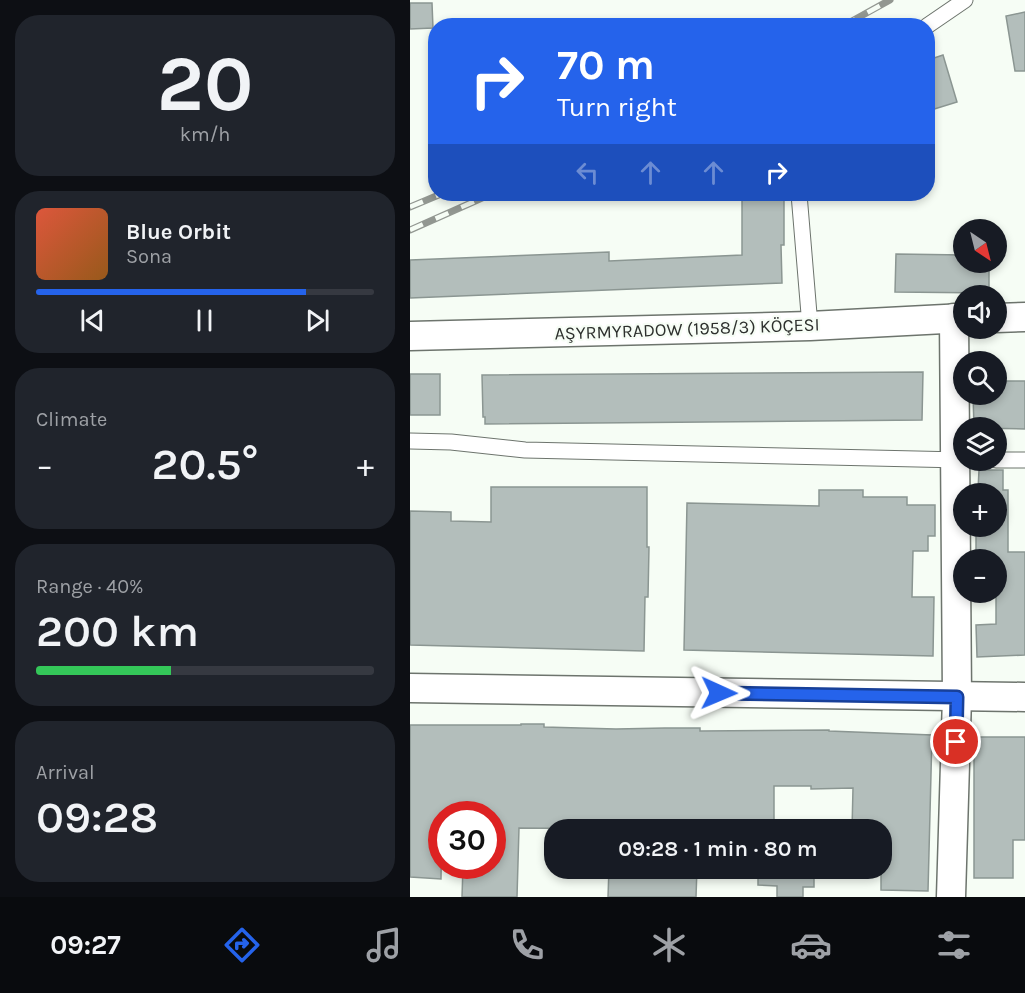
<!DOCTYPE html>
<html lang="en">
<head>
<meta charset="utf-8">
<style>
	:root { --surface:#171b24; --page:#20242c; --text:#f1f3f6; --muted:#9ea1a6; --line:#363941; --accent:#2563eb }
	body { margin:0; font-family:Karla,sans-serif; background:var(--page); color:var(--text); height:100vh; display:flex; flex-direction:column; font-size:22px; white-space:nowrap }
	* { box-sizing:border-box; margin:0 }
	p { font-size:20px; color:var(--muted) }
	.icon { flex:none; width:33px; height:33px; fill:none; stroke:currentColor; stroke-width:2; stroke-linecap:round; stroke-linejoin:round }
	.map { position:relative; flex:1; overflow:hidden }
	.side { display:flex; flex-direction:column; gap:15px; padding:15px; background:#0d0f14; width:410px }
	.side>* { flex:none }
	.top-card { position:absolute; left:18px; top:18px; width:507px; height:183px; border-radius:24px; box-shadow:0 3px 9px #0003; background:#2563eb; color:#fff; overflow:hidden }
	.needle { width:39px; rotate:145deg }
	.fabs { position:absolute; left:543px; top:219px; display:grid; gap:12px }
	.fabs a { display:grid; place-items:center; width:54px; height:54px; border-radius:50%; background:var(--surface); box-shadow:0 3px 9px #0003; font-size:30px }
	.speed { position:absolute; left:18px; top:801px; display:flex; gap:12px; font-size:30px; font-weight:700; text-align:center }
	.speed>* { display:grid; place-content:center; width:78px; height:78px; border-radius:50%; background:var(--surface); box-shadow:0 3px 9px #0003; line-height:1 }
	.speed .limit { border:9px solid #d22; background:#fff; color:#111 }
	.pin { position:absolute; display:grid; place-items:center; width:51px; height:51px; color:#fff; margin:-26px; border:3px solid #fff; border-radius:50%; box-shadow:0 2px 6px #0007 }
	.me { position:absolute; width:66px; margin:-33px; rotate:91deg; stroke-linejoin:round; filter:drop-shadow(0 0 4px #0008) }
	.turn { display:flex; align-items:center; gap:21px; height:126px; padding:0 30px; font-size:27px }
	.turn .icon { width:78px; height:78px; stroke-width:2.5 }
	.turn b { display:block; font-size:42px; line-height:51px }
	.lanes { display:flex; align-items:center; height:57px; padding:0 30px; background:#0003; justify-content:center; gap:30px; direction:ltr }
	.lanes .off { opacity:.35 }
	.big { font-size:45px; font-weight:600; line-height:1.1 }
	.side .tile { flex:1; display:flex; flex-direction:column; justify-content:center; gap:9px; min-width:0; padding:0 21px; border-radius:24px; background:var(--page) }
	.side .dial { align-items:center; gap:0 }
	.dial b { font-size:78px; line-height:1 }
	.song { display:flex; align-items:center; gap:18px }
	.cover { width:72px; height:72px; border-radius:9px; background:linear-gradient(135deg,hsl(10 70% 55%),hsl(30 70% 35%)) }
	.played { height:6px; border-radius:3px; background:linear-gradient(90deg,var(--accent) 80%,var(--line) 80%) }
	.keys { display:flex; justify-content:space-around; direction:ltr }
	.heat { display:flex; justify-content:space-between; align-items:center; font-size:33px; direction:ltr }
	.charge { height:9px; border-radius:4px; background:linear-gradient(90deg,#34c759 40%,var(--line) 0) }
	.trip { position:absolute; left:134px; top:819px; width:348px; height:60px; border-radius:24px; background:var(--surface); box-shadow:0 3px 9px #0003; font-weight:600; line-height:60px; text-align:center }
	.menu { display:flex; height:96px; justify-content:space-around; align-items:center; background:#090b0e; color:var(--muted) }
	.menu .icon { width:42px; height:42px }
	.menu .selected { color:var(--accent) }
	.menu b { font-size:27px; color:var(--text) }
	main { display:flex; flex:1; min-height:0 }
	.map>svg:first-child { display:block }
</style>
</head>
<body>
<main>
<section class="side">
<div class="tile dial"><b>20</b><p>km/h</p></div>
<div class="tile">
<div class="song"><i class="cover"></i><div><b>Blue Orbit</b><p>Sona</p></div></div>
<div class="played"></div>
<div class="keys"><svg class="icon" aria-label="previous" viewBox="0 0 24 24"><path d="M18 5L8 12l10 7zM5 5v14"/></svg><svg class="icon" aria-label="pause" viewBox="0 0 24 24"><path d="M8 5v14M16 5v14"/></svg><svg class="icon" aria-label="next" viewBox="0 0 24 24"><path d="M6 5l10 7-10 7zM19 5v14"/></svg></div>
</div>
<div class="tile"><p>Climate</p>
<div class="heat"><a>−</a><b class="big">20.5°</b><a>+</a></div>
</div>
<div class="tile"><p>Range · 40%</p><b class="big">200 km</b><div class="charge"></div></div>
<div class="tile"><p>Arrival</p><b class="big">09:28</b></div>
</section>
<div class="map">
<svg width="616" height="897" viewBox="0 0 616 897">
	<rect width="100%" height="100%" fill="#f6fdf5"/>
	<g fill="#b3bebb" stroke="#8b9692" stroke-width="1.5">
		<path d="M0 3H22L23 28 0 29Z"/>
		<path d="M615 12V71H605L596 16Z"/>
		<path d="M533 55 547 102 518 111V60Z"/>
		<path d="M332 194H374V245H371L372 283 0 298V260L199 252V261L332 255Z"/>
		<path d="M486 254 554 255V262H579V293L485 292Z"/>
		<path d="M513 372 512 420 75 424V417H73L72 375Z"/>
		<rect x="0" y="374" width="30" height="41"/>
		<path d="M586 381H615V429L564 428 563 394H586Z"/>
		<path d="M569 470H593V490H598V552H615V655L567 657 566 625 586 624V560H566V526H586V494H571V490H568Z"/>
		<path d="M81 487H237V547H239L238 597H235L234 651 0 645V511L41 512V521L81 522Z"/>
		<path d="M409 490H453V497H497V505H525V536H518V551H503L502 597H524L523 656 274 650 277 503 409 506Z"/>
		<path d="M111 724H134V727L206 729 255 728H290V731L419 730V731L522 735 518 891 471 890V830H442L443 788 401 789V786H364V830L109 828 107 897H52L53 866H82V814H32L31 879 0 877V725H111Z"/>
		<path d="M564 737H615V840H603V878H564Z"/>
		<path d="M199 868H287L286 897H198Z"/>
		<path d="M348 868H404V887H393V897H367V886L348 885Z"/>
	</g>
	<g fill="none" stroke-linecap="round" stroke-linejoin="round">
		<g stroke="#6d746d" stroke-width="17">
			<g id="lane">
				<path d="M517 26 555 0"/>
				<path d="M389 194 400 326"/>
				<path d="M0 441 41 442 115 450 551 460"/>
				<path d="M586 460H616"/>
			</g>
		</g>
		<g stroke="#6d746d" stroke-width="31">
			<g id="street">
				<path d="M586 318 616 317"/>
				<path d="M0 336 400 326 554 318"/>
				<path d="M0 688 616 697"/>
				<path d="M541 897 547 697 544 318"/>
			</g>
		</g>
		<use href="#lane" stroke="#fff" stroke-width="15"/>
		<use href="#street" stroke="#fff" stroke-width="28"/>
		<g stroke="#929791" stroke-width="7">
			<g id="rail">
				<path d="M433 26 480 0"/>
				<path d="M0 207 31 194"/>
				<path d="M0 230 81 194"/>
			</g>
		</g>
		<use href="#rail" stroke="#f6fdf5" stroke-width="4.5" stroke-dasharray="14" stroke-linecap="butt"/>
	</g>
	<g fill="none" stroke-linecap="round" stroke-linejoin="round">
		<g stroke="#184099" stroke-width="15">
			<path id="route" d="M309 693 547 697 546 742"/>
		</g>
		<use href="#route" stroke="#2563eb" stroke-width="10"/>
	</g>
	<g text-anchor="middle" dominant-baseline="central" stroke-width="4.5" stroke-linejoin="round" paint-order="stroke">
		<g font-size="18" fill="#2d302d" stroke="#f6fdf5">
			<text transform="translate(277 329) rotate(-2)">AŞYRMYRADOW (1958/3) KÖÇESI</text>
		</g>
	</g>
</svg>
<div class="fabs">
<a><svg class="needle" viewBox="-14 -14 28 28"><path d="M0-13l5 13h-10z" fill="#e53935"/><path d="M0 13l5-13h-10z" fill="#9ea1a6"/></svg></a>
<a><svg class="icon" aria-label="sound" viewBox="0 0 24 24"><path d="M4 9h4l5-4v14l-5-4H4zM17 9q2 3 0 6"/></svg></a>
<a><svg class="icon" aria-label="search" viewBox="0 0 24 24"><circle cx="10" cy="10" r="6"/><path d="M15 15l6 6"/></svg></a>
<a><svg class="icon" aria-label="layers" viewBox="0 0 24 24"><path d="M12 4l9 5-9 5-9-5zM3 14l9 5 9-5"/></svg></a>
<a>+</a>
<a>−</a>
</div>
<div class="speed"><div class="limit">30</div></div>
<div class="pin" style="left:546px;top:742px;background:#d93025"><svg class="icon" aria-label="arrive" viewBox="0 0 24 24"><path d="M6 21V4h12l-3 4 3 4H6"/></svg></div>
<svg class="me" style="left:309px;top:693px" viewBox="-20 -20 40 40"><path d="M0-17L14 15 0 8-14 15z" fill="#2563eb" stroke="#fff" stroke-width="4"/></svg>
<div class="trip">09:28 · 1 min · 80 m</div>
<div class="top-card">
<div class="turn"><svg class="icon" aria-label="right" viewBox="0 0 24 24"><path d="M7 20v-9h11M14 6l5 5-5 5"/></svg><div><b>70 m</b>Turn right</div></div>
<div class="lanes"><svg class="icon off" aria-label="left" viewBox="0 0 24 24"><path d="M17 20v-9H6M10 6l-5 5 5 5"/></svg><svg class="icon off" aria-label="ahead" viewBox="0 0 24 24"><path d="M12 20V5M6 11l6-6 6 6"/></svg><svg class="icon off" aria-label="ahead" viewBox="0 0 24 24"><path d="M12 20V5M6 11l6-6 6 6"/></svg><svg class="icon" aria-label="right" viewBox="0 0 24 24"><path d="M7 20v-9h11M14 6l5 5-5 5"/></svg></div>
</div>
</div>
</main>
<nav class="menu">
<b>09:27</b>
<svg class="icon selected" aria-label="directions" viewBox="0 0 24 24"><path d="M12 3l9 9-9 9-9-9zM9 14v-3h6M13 9l2 2-2 2"/></svg>
<svg class="icon" aria-label="music" viewBox="0 0 24 24"><path d="M9 18V5l10-2v13"/><circle cx="6" cy="18" r="3"/><circle cx="16" cy="16" r="3"/></svg>
<svg class="icon" aria-label="phone" viewBox="0 0 24 24"><path d="M5 4h4l2 5-3 2q2 4 5 5l2-3 5 2v4C11 20 4 13 5 4z"/></svg>
<svg class="icon" aria-label="climate" viewBox="0 0 24 24"><path d="M12 3v18M4 7l16 10M4 17L20 7"/></svg>
<svg class="icon" aria-label="car" viewBox="0 0 24 24"><path d="M5 17H2v-5l4-1 3-4h7l3 4 3 1v5h-3M9 17h6M6 11h13"/><circle cx="7" cy="17" r="2"/><circle cx="17" cy="17" r="2"/></svg>
<svg class="icon" aria-label="filters" viewBox="0 0 24 24"><path d="M4 7h16M4 17h16"/><circle cx="9" cy="7" r="2"/><circle cx="15" cy="17" r="2"/></svg>
</nav>
</body>
</html>
